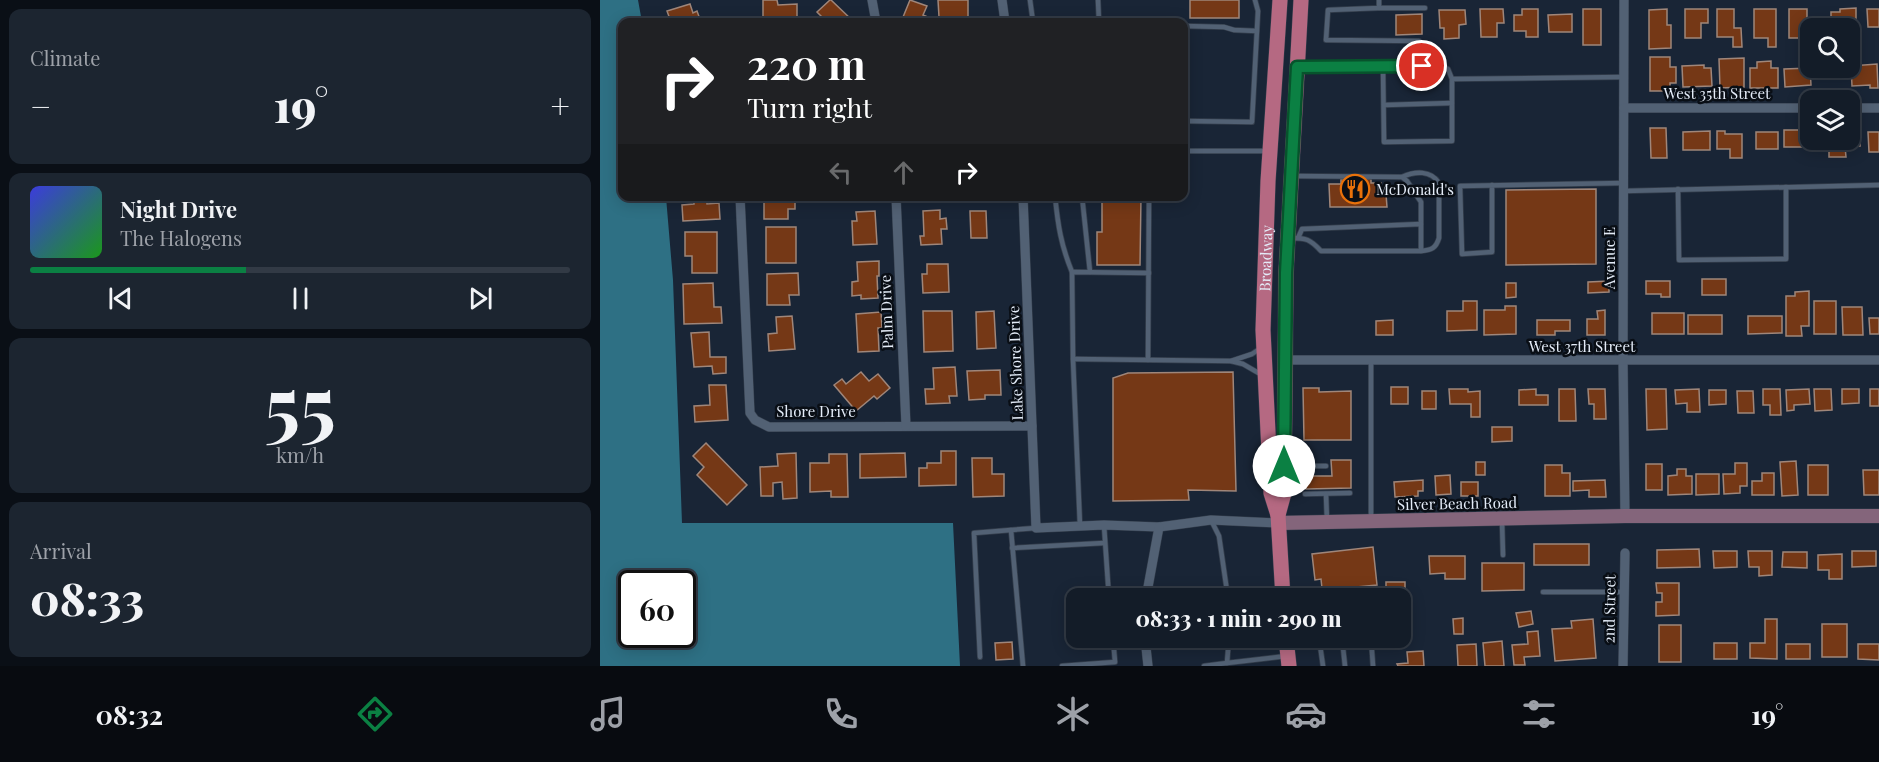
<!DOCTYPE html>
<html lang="en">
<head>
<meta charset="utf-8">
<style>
	:root { --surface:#131c28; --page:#1c2530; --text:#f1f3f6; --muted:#9da1a8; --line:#323a45; --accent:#0b8043 }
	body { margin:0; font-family:"Playfair Display",serif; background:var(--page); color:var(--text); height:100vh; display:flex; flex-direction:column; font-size:22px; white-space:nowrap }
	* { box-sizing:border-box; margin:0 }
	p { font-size:20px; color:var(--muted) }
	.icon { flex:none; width:33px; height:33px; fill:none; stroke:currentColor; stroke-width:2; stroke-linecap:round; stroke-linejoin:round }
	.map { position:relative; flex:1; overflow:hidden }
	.drawer { display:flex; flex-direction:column; gap:9px; padding:9px; background:#0a0f16; width:600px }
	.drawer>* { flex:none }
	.guide { position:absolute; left:18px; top:18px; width:570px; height:183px; border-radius:12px; box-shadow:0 3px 15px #0003,0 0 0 2px var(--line); background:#202124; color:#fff; overflow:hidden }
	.fabs { position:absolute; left:1200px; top:18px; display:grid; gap:12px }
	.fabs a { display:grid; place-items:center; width:60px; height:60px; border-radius:12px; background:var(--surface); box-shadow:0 3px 15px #0003,0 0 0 2px var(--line); font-size:30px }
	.speed { position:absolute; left:18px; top:570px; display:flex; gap:12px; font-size:30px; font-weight:700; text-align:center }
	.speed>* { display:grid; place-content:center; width:78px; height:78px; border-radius:50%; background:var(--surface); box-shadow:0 3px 15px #0003,0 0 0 2px var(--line); line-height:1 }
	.speed .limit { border:3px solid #111; border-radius:9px; background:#fff; color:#111 }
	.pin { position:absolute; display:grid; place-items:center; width:51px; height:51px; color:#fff; margin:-26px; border:3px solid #fff; border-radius:50%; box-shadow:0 2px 6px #0007 }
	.me { position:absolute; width:66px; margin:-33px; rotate:0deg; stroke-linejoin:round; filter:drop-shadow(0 0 4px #0008) }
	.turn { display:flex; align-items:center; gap:21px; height:126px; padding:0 30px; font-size:27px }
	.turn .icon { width:78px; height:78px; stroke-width:2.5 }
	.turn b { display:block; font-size:42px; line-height:51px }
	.lanes { display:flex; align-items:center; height:57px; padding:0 30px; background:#0003; justify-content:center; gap:30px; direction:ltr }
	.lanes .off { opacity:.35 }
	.big { font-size:45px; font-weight:800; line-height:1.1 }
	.drawer .widget { flex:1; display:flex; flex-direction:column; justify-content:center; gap:9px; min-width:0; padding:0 21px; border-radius:12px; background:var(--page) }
	.drawer .dial { align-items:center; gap:0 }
	.dial b { font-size:78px; line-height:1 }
	.song { display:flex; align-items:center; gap:18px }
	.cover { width:72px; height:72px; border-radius:9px; background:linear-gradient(135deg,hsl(240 70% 55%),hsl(120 70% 35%)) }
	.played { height:6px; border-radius:3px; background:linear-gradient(90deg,var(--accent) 40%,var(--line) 40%) }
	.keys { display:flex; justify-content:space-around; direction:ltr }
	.heat { display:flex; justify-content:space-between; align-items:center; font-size:33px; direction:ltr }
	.trip { position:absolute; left:466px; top:588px; width:345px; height:60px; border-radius:12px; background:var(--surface); box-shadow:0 3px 15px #0003,0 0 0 2px var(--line); font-weight:800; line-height:60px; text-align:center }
	.tab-bar { display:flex; height:96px; justify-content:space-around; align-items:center; background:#080b10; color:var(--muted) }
	.tab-bar .icon { width:42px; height:42px }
	.tab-bar .current { color:var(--accent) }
	.tab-bar b { font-size:27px; color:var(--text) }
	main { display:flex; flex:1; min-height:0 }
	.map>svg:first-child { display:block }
</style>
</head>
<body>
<main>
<section class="drawer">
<div class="widget"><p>Climate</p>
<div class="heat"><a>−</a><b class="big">19°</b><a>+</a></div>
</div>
<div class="widget">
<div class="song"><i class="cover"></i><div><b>Night Drive</b><p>The Halogens</p></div></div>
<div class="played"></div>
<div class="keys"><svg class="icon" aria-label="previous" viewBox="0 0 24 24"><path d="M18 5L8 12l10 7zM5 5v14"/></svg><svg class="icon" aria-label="pause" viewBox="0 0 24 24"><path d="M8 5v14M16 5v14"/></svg><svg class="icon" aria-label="next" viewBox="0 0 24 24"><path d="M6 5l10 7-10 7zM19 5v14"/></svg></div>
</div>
<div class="widget dial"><b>55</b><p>km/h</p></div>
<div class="widget"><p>Arrival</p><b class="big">08:33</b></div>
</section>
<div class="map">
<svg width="1279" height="666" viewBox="0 0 1279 666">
	<rect width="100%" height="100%" fill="#192536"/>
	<path fill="#2e7084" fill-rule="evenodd" d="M0 0H38L42 22H22V196L66 197 73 280 82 523H353L360 666H0ZM32 584H82V634H32Z"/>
	<g fill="#753816" stroke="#9f867a" stroke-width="1.5">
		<path d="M163 0H177L178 5 197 4V22H163Z"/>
		<path d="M230 0H231L254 22H227L217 12Z"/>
		<path d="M310 0 327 6 323 15 328 17 325 22H294L295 19 301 22Z"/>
		<path d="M338 0H368V22H358V17H339Z"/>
		<rect x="590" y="0" width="49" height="18"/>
		<path d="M90 4 93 13 97 11 101 22H71L67 11Z"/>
		<path d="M1256 8V28H1231V12H1240V9Z"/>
		<path d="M880 9H903L904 23H897V37H881Z"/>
		<path d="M922 9H938V37H926V31H914V15H922Z"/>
		<rect x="983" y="9" width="18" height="36"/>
		<path d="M1067 9V25H1071V48L1049 49V10Z"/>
		<path d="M1085 9H1108V23H1101V38H1085Z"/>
		<path d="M1117 9H1134V28H1141L1142 47H1133V37H1117Z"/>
		<path d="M1154 9H1176V47H1168V38H1154Z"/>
		<path d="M1189 9H1207V30H1210V46H1205V38H1189Z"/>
		<path d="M1267 9H1279V27H1268Z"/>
		<path d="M839 10H865L866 24 859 25V38L844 39V28H840Z"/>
		<path d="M822 14V34L796 35V15Z"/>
		<path d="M972 14V32H949L948 15Z"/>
		<path d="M1050 57H1070V67H1076V83H1070V91H1050Z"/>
		<path d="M1144 58V87L1120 88 1119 59Z"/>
		<path d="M1171 61V68H1178V88H1150V68H1157V62Z"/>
		<path d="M1277 64 1278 88H1270V85L1252 86 1251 66Z"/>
		<path d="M1104 65V68H1111L1112 86 1083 87 1082 66Z"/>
		<path d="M1210 68 1211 85 1185 87 1184 69Z"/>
		<path d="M1050 128H1066L1067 158H1051Z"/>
		<path d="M1250 129H1259L1260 146H1245L1246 157H1229V146H1220V140H1250Z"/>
		<path d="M1184 130H1210L1211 147H1184Z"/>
		<path d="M1110 131V150H1083V132Z"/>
		<path d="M1117 131H1125V134H1142V158H1130V149H1117Z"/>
		<rect x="1156" y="132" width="22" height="17"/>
		<path d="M1268 132H1279V152H1269Z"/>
		<path d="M741 179H771V183H781V194H786L787 207H730L729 184H741Z"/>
		<path d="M996 189V264L906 265V190Z"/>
		<path d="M94 196H106L107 204 119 203 120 219 83 221 82 205 94 204Z"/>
		<path d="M164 196H195V209H188V219H164Z"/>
		<rect x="249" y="196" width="25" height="3"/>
		<path d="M490 196H541L540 265H497V232H502V198L490 199Z"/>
		<path d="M340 210V219L346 218 347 229H341L342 244 321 245 320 236H324L323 211Z"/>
		<path d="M275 211 277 244 253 245 252 221H257L256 212Z"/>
		<path d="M370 211H386L387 238H371Z"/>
		<rect x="166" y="227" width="30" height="36"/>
		<path d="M85 232H117V273H92V256H85Z"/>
		<path d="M279 261V276H277L278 298 261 299V295L252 296V282L258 281 257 262Z"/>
		<path d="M327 264H348L349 292 323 293 322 274H327Z"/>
		<path d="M198 273 199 295H189L190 305H167V274Z"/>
		<rect x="1102" y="279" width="24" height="16"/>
		<path d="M1009 281V292L988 293V282Z"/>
		<path d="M1046 281H1070V297H1061V294H1046Z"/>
		<path d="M113 283 114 307H121L122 323 84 324 83 284Z"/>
		<path d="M906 283H916V297L906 298Z"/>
		<path d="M1209 291V326H1201L1202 336H1186V296H1195V292Z"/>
		<path d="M863 301H877V330L847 331V311H863Z"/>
		<rect x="1214" y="301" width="22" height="33"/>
		<path d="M905 306H916V334L884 335V310H905Z"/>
		<path d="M1242 307H1262L1263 335H1243Z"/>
		<path d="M1005 310V335H987V319H998L997 311Z"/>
		<path d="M323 311H352L353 351 324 352Z"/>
		<path d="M394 311 396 348 377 349 376 312Z"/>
		<path d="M281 312 282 328H278L279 351 258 352 256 314Z"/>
		<rect x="1052" y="313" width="32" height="21"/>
		<rect x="1088" y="315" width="34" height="19"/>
		<path d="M192 316 195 349 169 351 168 334 177 333 176 317Z"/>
		<path d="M1148 316H1182V333L1148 334Z"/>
		<path d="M1269 318H1279V334H1270Z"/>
		<path d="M793 320V335H776V321Z"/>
		<path d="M937 320H970V331H955V335H937Z"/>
		<path d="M109 332 110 357H126V373L113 374 112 366 94 367 91 333Z"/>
		<path d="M355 367 357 396H349L350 403 326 404 325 389H334L333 368Z"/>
		<path d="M400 370 401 395H385V399L369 400 367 371Z"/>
		<path d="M261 372 269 381 278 374 290 388 277 399 274 396 256 411 234 385 242 379 246 384Z"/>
		<path d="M633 372 636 491 588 490 589 500 513 501V378L528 373Z"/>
		<path d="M109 385H126L128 420 95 422 94 406 110 405Z"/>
		<rect x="791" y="387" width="17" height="17"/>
		<path d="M703 388H719V392L751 391V440H704Z"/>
		<path d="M849 389H868V392L880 391V417H871V404H850Z"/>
		<path d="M936 389V395H948V405H919V390Z"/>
		<path d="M959 389H975L976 421H959Z"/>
		<path d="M988 389H1005L1006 419H994V404H989Z"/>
		<path d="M1046 389H1066L1067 429 1047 430Z"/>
		<path d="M1099 389 1100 412H1087V403L1076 404 1075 390Z"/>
		<path d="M1163 389H1180L1181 415H1170V405H1163Z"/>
		<path d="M1209 389 1210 404 1194 405V410L1187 411 1186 390Z"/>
		<path d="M1214 389H1231L1232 410 1215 411Z"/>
		<path d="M1242 389H1259V403L1242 404Z"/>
		<rect x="1270" y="389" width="9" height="17"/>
		<path d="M1109 390H1126V404L1109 405Z"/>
		<rect x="822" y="391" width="14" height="18"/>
		<path d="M1137 391H1153L1154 413H1138Z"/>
		<path d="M892 427H912V441L892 442Z"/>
		<path d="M106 443 147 485 127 505 97 475 104 467 93 456Z"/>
		<path d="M341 451H356V485L319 486V468H327V463H341Z"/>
		<path d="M196 453 197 498 183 499 182 482 173 483V496H161L160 467 178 466 177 454Z"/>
		<path d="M305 453 306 477 260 478V454Z"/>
		<path d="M229 454H247L248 497H231V491L210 492V463H229Z"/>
		<path d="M372 458H392V474H404V496L373 497Z"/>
		<path d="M731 460H751V488L706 489V476H732Z"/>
		<path d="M1196 461 1198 495 1182 496 1180 462Z"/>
		<rect x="876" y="462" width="9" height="13"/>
		<path d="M1135 463H1147V486H1140V493L1124 494 1123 474H1135Z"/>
		<rect x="1046" y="464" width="16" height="26"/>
		<path d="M945 465H962V473H970V496H945Z"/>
		<rect x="1208" y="465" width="20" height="30"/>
		<path d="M1077 469H1086V476H1092V494L1068 495V476L1077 475Z"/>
		<path d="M1263 470H1279V495H1264Z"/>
		<path d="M1162 473H1174V495H1152V481H1162Z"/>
		<path d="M1096 474H1119V494L1096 495Z"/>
		<path d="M850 475 851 494 836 495 835 476Z"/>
		<path d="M823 480V491H818V496L795 497 794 482Z"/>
		<path d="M1005 480 1006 497H989V490L973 491V481Z"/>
		<rect x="861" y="482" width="17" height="14"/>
		<rect x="934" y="544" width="55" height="21"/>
		<path d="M773 547 777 585 757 587 759 598H723L721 579 715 580 712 554Z"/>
		<path d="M1099 549 1100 567 1057 568V550Z"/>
		<path d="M1113 551H1137V567L1114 568Z"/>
		<path d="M1148 551H1172V575L1159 576V567H1149Z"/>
		<path d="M1252 551H1276V566L1252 567Z"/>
		<path d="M1183 552H1207V568L1182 567Z"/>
		<path d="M1242 554V579H1229V570H1218V555Z"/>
		<path d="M829 556H865V579H845V573L830 574Z"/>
		<path d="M882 563H924V590L882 591Z"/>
		<path d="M786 582H805V603H801V598H786Z"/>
		<path d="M1056 583H1079V615L1056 616V602H1062V593H1057Z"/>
		<path d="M931 611 933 624 919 627 916 613Z"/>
		<path d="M863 618V634H854L853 619Z"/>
		<path d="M993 619 996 658 955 661 952 629 972 628 971 621Z"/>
		<path d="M1165 619H1177V659L1150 658V643H1165Z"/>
		<path d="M808 620 809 627 801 628V621Z"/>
		<rect x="1222" y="624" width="25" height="33"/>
		<rect x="1059" y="625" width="22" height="37"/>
		<path d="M938 631 940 656 924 657 925 665H914L912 645 928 644 927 632Z"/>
		<path d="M902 641 904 666H885L883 643Z"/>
		<path d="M412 642 413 659 396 660 395 643Z"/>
		<rect x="1114" y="643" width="23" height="16"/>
		<path d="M876 644 877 666H858L857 645Z"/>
		<rect x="1186" y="644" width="24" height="15"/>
		<path d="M1258 644H1279V660L1258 659Z"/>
		<path d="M823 651 824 666H798L797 664 808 663 807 652Z"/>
	</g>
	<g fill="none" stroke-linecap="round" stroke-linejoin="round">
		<g stroke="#353f4d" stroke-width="6">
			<g id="lane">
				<path d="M430 0 433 22"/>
				<path d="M498 0 499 22"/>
				<path d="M779 0V8L728 10 726 40 819 41"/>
				<path d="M779 8H825"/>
				<path d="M584 26 624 27 634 30 657 31"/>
				<path d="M701 66 783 67"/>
				<path d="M852 79 848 69 841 66 783 67 784 142 852 141V79L1024 77"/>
				<path d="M784 105 852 103"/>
				<path d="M584 121 652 122 658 11 655 0"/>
				<path d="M584 151H668"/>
				<path d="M693 176 802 177 807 181 821 202V224"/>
				<path d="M802 177C815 171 831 170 839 183V238C836 248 832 250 821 251"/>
				<path d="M892 185V252L862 254 860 186 1024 183"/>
				<path d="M1078 189 1079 260 1186 259V187"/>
				<path d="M1024 191 1279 185"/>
				<path d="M455 196C458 226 461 245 472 272"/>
				<path d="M482 196 490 272"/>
				<path d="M691 238C706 238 710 239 721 251H821V224L702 229 698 238"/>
				<path d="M473 359 631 361 643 364 662 375"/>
				<path d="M548 360 549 196"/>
				<path d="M771 360V518"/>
				<path d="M631 361 652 354 661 348"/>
				<path d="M687 466H726"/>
				<path d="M705 494 750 493"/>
				<path d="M726 494 727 521"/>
				<path d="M611 520 619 536 628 598"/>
				<path d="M902 521 903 555"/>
				<path d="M504 525 509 598"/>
				<path d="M480 526 473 359 472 272 549 273"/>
				<path d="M411 530 436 528"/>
				<path d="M412 548 504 543"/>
				<path d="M943 592H1024"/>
				<path d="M629 638 627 663 686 656"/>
				<path d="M719 638 723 666"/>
				<path d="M742 638 745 666"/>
				<path d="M771 638 773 666"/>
				<path d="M380 657 374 533 411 530 423 666"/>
				<path d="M462 666 515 662 513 638"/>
				<path d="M604 666 627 663"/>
			</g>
		</g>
		<g stroke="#353f4d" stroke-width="10">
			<g id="street">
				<path d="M272 0 276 22"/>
				<path d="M402 0 405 22"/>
				<path d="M1024 0 1023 361 1025 516"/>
				<path d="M1024 108H1210"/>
				<path d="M1250 108H1279"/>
				<path d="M140 196 150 413 155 420 169 427 432 426"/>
				<path d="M296 196 306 426"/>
				<path d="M423 196 436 528 504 525 559 527 611 520 678 523"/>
				<path d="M685 360H1279"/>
				<path d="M546 598 559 527"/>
				<path d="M545 638 548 666"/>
				<path d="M1023 666 1025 553"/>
			</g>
		</g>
		<g stroke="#353f4d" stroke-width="15">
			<path id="secondary" d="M678 523 1025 516H1279"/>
		</g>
		<g stroke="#353f4d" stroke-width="16">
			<g id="primary">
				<path id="s1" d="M678 515 671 493 663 330 668 181 680 0"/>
				<path d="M683 598 678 515 684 493 686 273 701 0"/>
				<path d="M686 638 689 666"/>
			</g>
		</g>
		<use href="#lane" stroke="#526174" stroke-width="4.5"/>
		<use href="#street" stroke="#526174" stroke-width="9"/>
		<use href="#secondary" stroke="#84657b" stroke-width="14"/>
		<use href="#primary" stroke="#b56982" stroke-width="15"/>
	</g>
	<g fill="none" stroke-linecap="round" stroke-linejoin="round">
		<g stroke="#07532c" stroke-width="15">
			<path id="route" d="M684 466 686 273 697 67 822 66"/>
		</g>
		<use href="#route" stroke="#0b8043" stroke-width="10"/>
	</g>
	<defs>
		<g id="restaurant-ring" transform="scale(1.5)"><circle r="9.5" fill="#090e15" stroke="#e8710a" stroke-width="1.5"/><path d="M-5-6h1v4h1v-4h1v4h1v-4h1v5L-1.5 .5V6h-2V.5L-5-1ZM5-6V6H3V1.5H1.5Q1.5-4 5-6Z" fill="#e8710a"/></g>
	</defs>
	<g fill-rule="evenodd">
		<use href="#restaurant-ring" x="755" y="189"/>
	</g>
	<g text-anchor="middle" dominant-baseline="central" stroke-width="5" stroke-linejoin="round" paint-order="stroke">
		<g font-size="15" fill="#e4ecf8" stroke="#090e15">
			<text x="1117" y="93">West 35th Street</text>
			<text stroke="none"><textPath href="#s1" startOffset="258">Broadway</textPath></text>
			<text transform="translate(1009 258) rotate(-90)">Avenue E</text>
			<text transform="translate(286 312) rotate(-92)">Palm Drive</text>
			<text x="982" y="346">West 37th Street</text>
			<text transform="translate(415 363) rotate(-92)">Lake Shore Drive</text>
			<text x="216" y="411">Shore Drive</text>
			<text transform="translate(857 503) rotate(-1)">Silver Beach Road</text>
			<text transform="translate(1009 609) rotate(-89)">2nd Street</text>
		</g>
		<g font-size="15" fill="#e4ecf8" stroke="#090e15" text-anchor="start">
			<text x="776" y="189">McDonald's</text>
		</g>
	</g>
</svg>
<div class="fabs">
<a><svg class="icon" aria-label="search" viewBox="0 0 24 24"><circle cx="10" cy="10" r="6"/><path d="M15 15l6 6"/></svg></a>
<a><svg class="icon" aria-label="layers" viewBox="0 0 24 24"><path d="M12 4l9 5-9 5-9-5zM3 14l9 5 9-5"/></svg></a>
</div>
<div class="speed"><div class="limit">60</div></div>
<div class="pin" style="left:822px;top:66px;background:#d93025"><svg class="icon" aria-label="arrive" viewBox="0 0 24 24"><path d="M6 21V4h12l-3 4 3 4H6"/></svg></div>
<svg class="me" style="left:684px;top:466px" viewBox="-20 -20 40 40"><circle r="19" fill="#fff"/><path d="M0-13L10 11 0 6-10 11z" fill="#0b8043"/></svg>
<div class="trip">08:33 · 1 min · 290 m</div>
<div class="guide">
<div class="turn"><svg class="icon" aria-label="right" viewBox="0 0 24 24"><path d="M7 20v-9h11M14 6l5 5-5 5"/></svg><div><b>220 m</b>Turn right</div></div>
<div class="lanes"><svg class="icon off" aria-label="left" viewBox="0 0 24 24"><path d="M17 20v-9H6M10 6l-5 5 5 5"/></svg><svg class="icon off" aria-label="ahead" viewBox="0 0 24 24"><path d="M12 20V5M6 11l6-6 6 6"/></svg><svg class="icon" aria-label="right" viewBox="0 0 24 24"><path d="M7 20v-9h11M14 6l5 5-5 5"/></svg></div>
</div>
</div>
</main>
<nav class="tab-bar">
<b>08:32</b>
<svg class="icon current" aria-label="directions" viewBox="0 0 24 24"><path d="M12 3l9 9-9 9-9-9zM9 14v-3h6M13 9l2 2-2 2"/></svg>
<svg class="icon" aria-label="music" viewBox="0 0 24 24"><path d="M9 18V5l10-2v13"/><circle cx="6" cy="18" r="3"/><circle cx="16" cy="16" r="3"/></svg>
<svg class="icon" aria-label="phone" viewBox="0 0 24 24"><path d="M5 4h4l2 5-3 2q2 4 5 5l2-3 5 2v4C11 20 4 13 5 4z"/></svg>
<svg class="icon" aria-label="climate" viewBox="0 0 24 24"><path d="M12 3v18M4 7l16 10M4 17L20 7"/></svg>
<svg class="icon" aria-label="car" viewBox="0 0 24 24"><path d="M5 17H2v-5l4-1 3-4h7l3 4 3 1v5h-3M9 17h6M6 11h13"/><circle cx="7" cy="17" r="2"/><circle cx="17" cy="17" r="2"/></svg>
<svg class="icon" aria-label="filters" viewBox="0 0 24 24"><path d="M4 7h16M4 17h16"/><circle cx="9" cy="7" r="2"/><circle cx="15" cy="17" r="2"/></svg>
<b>19°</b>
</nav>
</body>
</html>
